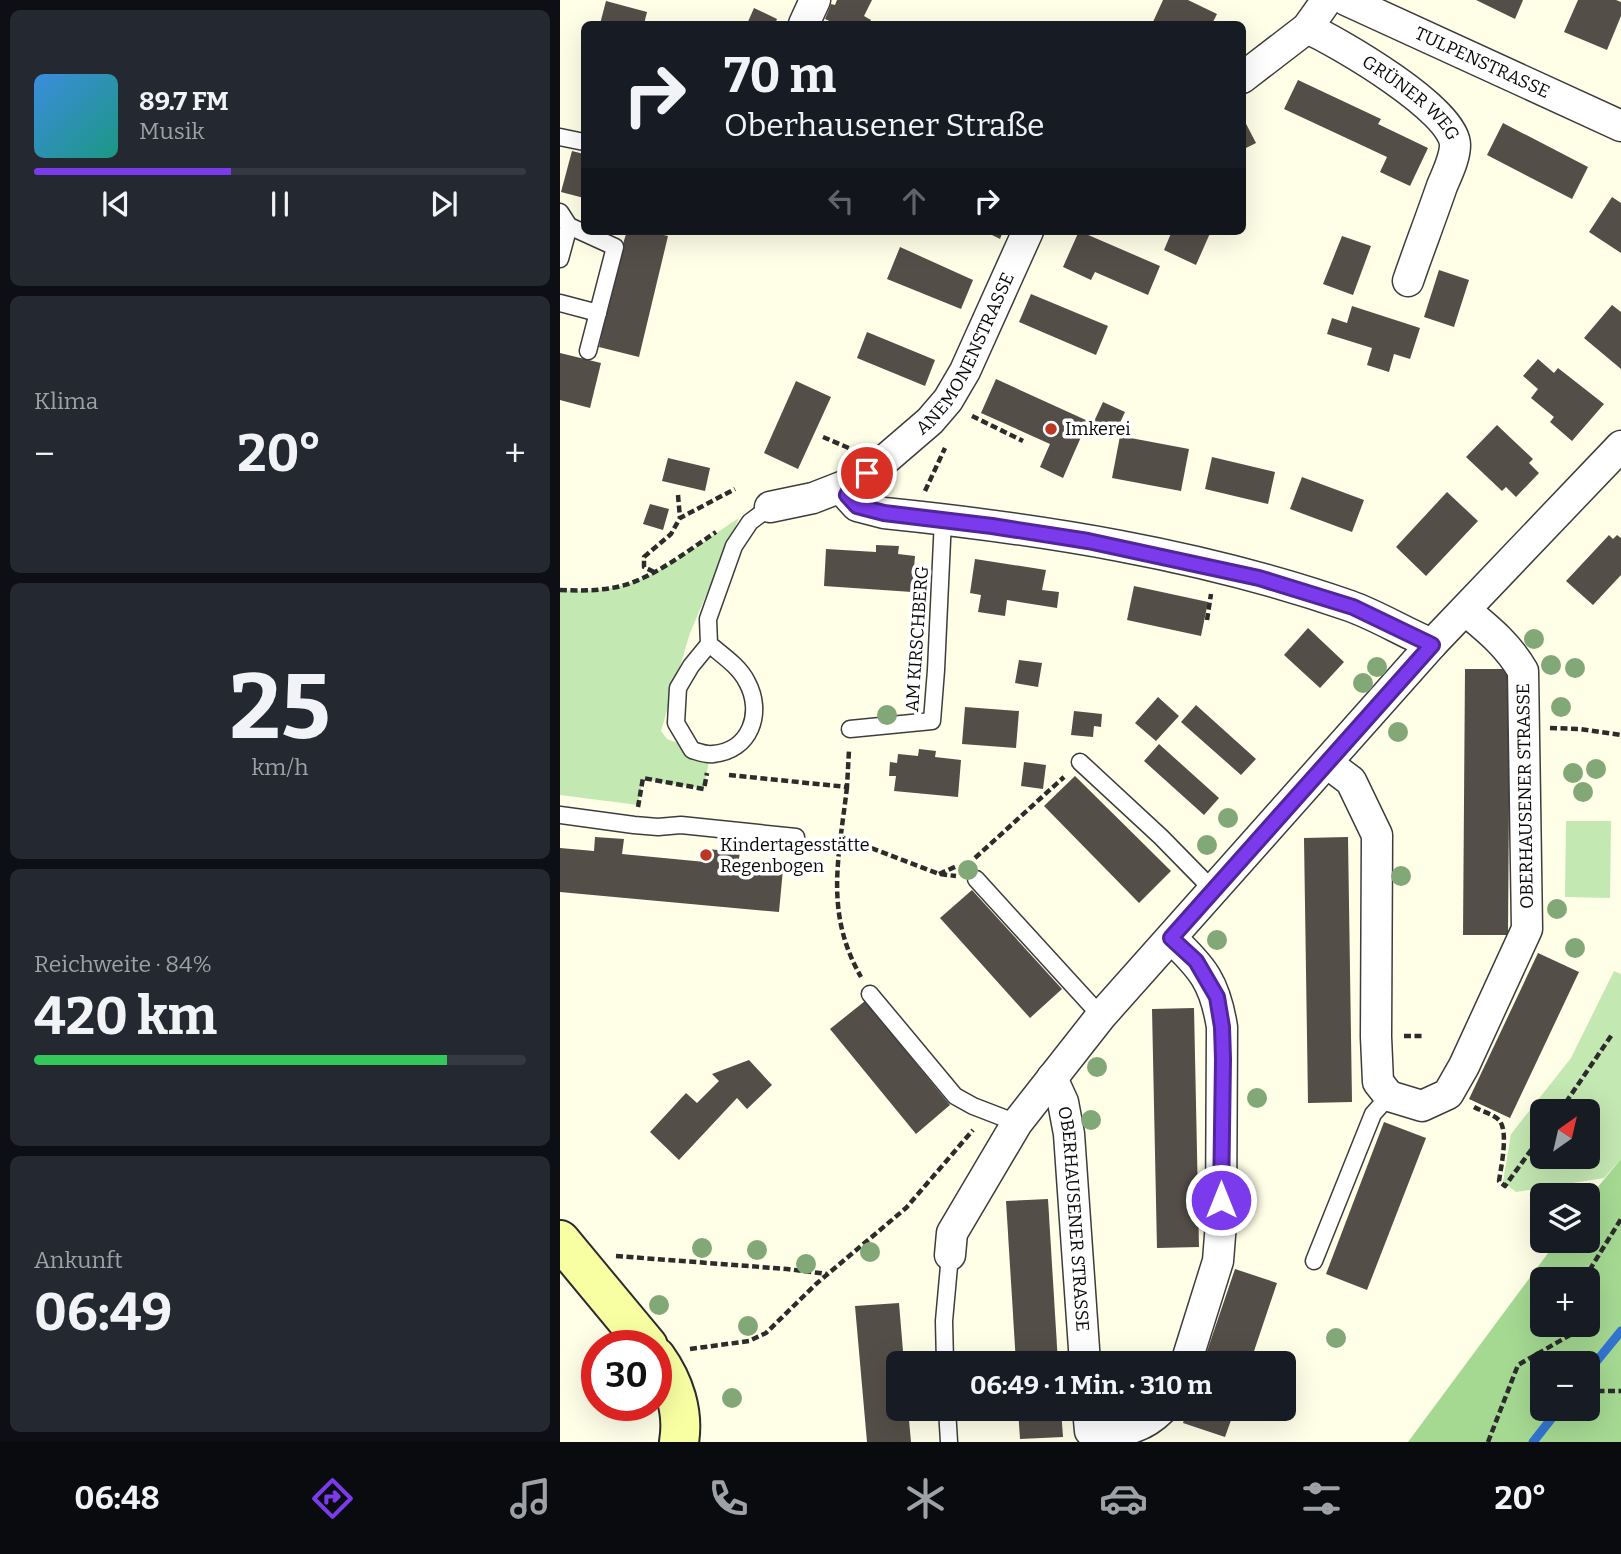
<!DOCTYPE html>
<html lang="de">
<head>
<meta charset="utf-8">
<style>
	:root { --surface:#171b24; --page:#242831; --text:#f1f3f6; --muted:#9ea1a6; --line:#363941; --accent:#7c3aed }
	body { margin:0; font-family:Bitter,serif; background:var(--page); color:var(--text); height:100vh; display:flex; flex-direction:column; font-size:26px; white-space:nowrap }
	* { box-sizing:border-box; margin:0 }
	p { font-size:23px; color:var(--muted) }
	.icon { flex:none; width:38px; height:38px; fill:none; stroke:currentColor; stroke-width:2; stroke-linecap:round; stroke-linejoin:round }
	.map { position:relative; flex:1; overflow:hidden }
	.sheet { display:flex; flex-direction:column; gap:10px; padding:10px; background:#0d0f14; width:560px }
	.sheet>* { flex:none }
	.top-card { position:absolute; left:21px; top:21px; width:665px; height:214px; border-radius:10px; box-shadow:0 7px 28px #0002; background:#171b24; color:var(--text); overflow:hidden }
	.needle { width:46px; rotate:34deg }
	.fabs { position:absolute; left:970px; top:1099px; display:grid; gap:14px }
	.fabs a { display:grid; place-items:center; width:70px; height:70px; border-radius:10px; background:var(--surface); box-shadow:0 7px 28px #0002; font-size:35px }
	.speed { position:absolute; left:21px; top:1330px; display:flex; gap:14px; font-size:35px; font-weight:700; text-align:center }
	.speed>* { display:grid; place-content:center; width:91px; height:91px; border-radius:50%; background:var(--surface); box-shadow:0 7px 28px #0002; line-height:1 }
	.speed .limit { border:10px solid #d22; background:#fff; color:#111 }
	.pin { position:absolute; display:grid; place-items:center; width:60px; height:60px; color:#fff; margin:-30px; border:4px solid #fff; border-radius:50%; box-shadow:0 2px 7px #0007 }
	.me { position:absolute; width:77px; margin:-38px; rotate:0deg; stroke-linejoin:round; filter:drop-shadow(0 0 5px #0008) }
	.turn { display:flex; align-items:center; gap:24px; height:147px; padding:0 28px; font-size:32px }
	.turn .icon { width:91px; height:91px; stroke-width:2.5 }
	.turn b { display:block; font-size:49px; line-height:60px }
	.lanes { display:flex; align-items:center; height:66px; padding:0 28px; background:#0003; justify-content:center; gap:35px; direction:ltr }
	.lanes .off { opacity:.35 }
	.big { font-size:52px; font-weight:700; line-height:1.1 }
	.sheet .widget { flex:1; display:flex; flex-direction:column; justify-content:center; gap:10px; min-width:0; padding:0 24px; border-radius:10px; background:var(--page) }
	.sheet .dial { align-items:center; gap:0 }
	.dial b { font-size:91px; line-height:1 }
	.song { display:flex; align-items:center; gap:21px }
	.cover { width:84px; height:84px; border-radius:10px; background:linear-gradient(135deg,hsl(210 70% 55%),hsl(170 70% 35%)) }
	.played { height:7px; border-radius:4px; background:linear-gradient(90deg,var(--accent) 40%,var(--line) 40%) }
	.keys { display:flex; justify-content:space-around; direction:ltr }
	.heat { display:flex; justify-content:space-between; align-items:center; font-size:38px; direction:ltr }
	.charge { height:10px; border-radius:5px; background:linear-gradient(90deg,#34c759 84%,var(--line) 0) }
	.trip { position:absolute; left:326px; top:1351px; width:410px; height:70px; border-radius:10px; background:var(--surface); box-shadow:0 7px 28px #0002; font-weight:700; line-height:70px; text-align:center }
	.tabs { display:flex; height:112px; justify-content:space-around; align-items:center; background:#090b0e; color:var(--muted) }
	.tabs .icon { width:49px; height:49px }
	.tabs .on { color:var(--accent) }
	.tabs b { font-size:32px; color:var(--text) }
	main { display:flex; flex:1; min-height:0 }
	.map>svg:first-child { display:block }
</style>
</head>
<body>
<main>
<section class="sheet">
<div class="widget">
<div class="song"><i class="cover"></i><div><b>89.7 FM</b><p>Musik</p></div></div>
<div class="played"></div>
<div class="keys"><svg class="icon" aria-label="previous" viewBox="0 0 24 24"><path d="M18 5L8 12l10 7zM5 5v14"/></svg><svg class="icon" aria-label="pause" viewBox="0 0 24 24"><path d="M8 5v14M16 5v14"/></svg><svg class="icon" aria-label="next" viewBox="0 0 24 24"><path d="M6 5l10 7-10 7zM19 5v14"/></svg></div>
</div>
<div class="widget"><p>Klima</p>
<div class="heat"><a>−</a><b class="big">20°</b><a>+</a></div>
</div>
<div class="widget dial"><b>25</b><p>km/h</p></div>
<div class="widget"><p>Reichweite · 84%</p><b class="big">420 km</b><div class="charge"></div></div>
<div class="widget"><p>Ankunft</p><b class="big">06:49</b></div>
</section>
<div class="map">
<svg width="1061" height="1442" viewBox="0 0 1061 1442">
	<rect width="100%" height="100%" fill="#ffffe8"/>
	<g fill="#c4e8b2" fill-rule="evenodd">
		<path d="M179 518 130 633 101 731 107 739 150 755 144 789 83 779 78 805 0 795V590C23 591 49 591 71 583 108 570 146 539 179 518Z"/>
		<path d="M1006 821H1051L1050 898 1005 897Z"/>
		<path d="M1054 971 1061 974V1159L1044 1178 956 1192 943 1182 951 1134 1011 1058ZM982 1111H1027V1157H982Z"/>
	</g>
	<path fill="#a5d992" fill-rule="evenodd" d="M1061 1159V1442H848L997 1241H1027V1200ZM982 1279H1027V1325H982ZM982 1363H1027V1409H982Z"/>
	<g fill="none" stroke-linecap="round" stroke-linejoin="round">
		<g stroke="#3374ce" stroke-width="9">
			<path d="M1027 1373 1061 1331"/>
			<path d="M973 1442 999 1409"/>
		</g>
	</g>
	<g fill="#534e47">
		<path d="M277 0H312L304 16 311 20 309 24H276L265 19 271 4 275 5Z"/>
		<path d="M603 0H628L657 14 652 24H592Z"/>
		<path d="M916 0H963L955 19Z"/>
		<path d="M1018 0H1056L1061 2V16L1047 50 1004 32Z"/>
		<path d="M46 1 87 12 84 24H40Z"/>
		<path d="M194 8 217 19 215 24H187Z"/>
		<path d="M738 80 821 119 818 124 868 148 850 186 820 172 827 157 724 109Z"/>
		<path d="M682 116 696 143 682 150Z"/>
		<path d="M943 123 1028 167 1012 199 927 155Z"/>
		<path d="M12 151 24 154V198L1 192Z"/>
		<path d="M1052 197 1061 203V253L1029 232Z"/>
		<path d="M67 231H86L108 236 79 357 39 347 44 323 42 322 45 310H48L58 267 56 266Z"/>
		<path d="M424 231H443L440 239Z"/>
		<path d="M519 231 600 266 588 295 535 272 531 280 503 267Z"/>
		<path d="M612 231H651L636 265 604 250Z"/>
		<path d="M782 236 811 246 793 295 763 284Z"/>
		<path d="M340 247 413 280 401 309 327 279Z"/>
		<path d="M879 270 909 280 894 327 864 317Z"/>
		<path d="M471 294 548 326 536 355 459 322Z"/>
		<path d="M1052 305 1061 312V369L1024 338Z"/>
		<path d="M792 306 860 328 850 359 834 354 829 372 807 365 812 348 767 334 772 318 787 323Z"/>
		<path d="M307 332 375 360 365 386 297 358Z"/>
		<path d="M0 353 41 363 30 408 0 400Z"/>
		<path d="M978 359 994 373 998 368 1044 404 1012 441 990 422 994 417 971 398 978 389 963 376Z"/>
		<path d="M436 379 528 421 503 478 480 467 490 444 421 413Z"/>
		<path d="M236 381 271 397 238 469 204 453Z"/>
		<path d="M543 402 565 412 553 438 531 428Z"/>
		<path d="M937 425 973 459 969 463 979 473 956 497 946 487 942 491 906 457Z"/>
		<path d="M560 436 629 449 621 491 552 478Z"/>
		<path d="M652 457 715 472 708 504 645 489Z"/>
		<path d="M108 458 150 468 145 491 102 481Z"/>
		<path d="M742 477 804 500 792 532 730 509Z"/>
		<path d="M887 492 918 521 866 576 836 547Z"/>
		<path d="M90 504 109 509 103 530 83 524Z"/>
		<path d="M1049 535 1053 539 1057 535 1061 538V575L1033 605 1006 581Z"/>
		<path d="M316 545 339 546 338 554 355 556 352 592 264 586 266 549 316 552Z"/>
		<path d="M415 559 486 570 482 590 499 592 497 608 447 600 445 616 418 612 421 595 410 593Z"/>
		<path d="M574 586 648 602 641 636 567 620Z"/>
		<path d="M748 628 784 662 760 688 724 655Z"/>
		<path d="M459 660 482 663 478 687 455 683Z"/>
		<path d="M905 669H950L948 935H903Z"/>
		<path d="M598 697 619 716 596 741 575 723Z"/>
		<path d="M636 705 696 759 681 775 621 722Z"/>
		<path d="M405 707 459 711 456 748 402 744Z"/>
		<path d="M514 711 542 714 541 727 534 726 533 737 511 735Z"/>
		<path d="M599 744 659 798 644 815 584 761Z"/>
		<path d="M359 749 376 751 375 757 401 760 398 797 334 791 336 776H329L330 762 337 763 338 754 358 756Z"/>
		<path d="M464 762 486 765 483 789 461 786Z"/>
		<path d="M515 776 611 871 579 903 484 806Z"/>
		<path d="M35 837 64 839 62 854 145 862 147 849 180 852 178 865 223 869 219 912 0 892V848L34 851Z"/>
		<path d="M788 837 792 1102 748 1103 744 838Z"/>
		<path d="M412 890 502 989 470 1018 380 918Z"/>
		<path d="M978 953 1019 972 950 1118 909 1099Z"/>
		<path d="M305 1001 390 1105 356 1134 270 1029Z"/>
		<path d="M634 1008 639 1247 597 1248 592 1009Z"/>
		<path d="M189 1060 212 1085 187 1109 177 1098 119 1160 90 1132 126 1093 137 1103 159 1081 152 1074Z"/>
		<path d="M824 1122 866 1138 807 1290 766 1274Z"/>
		<path d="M488 1199 498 1363H456L446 1201Z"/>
		<path d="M675 1269 717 1283 690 1363H643Z"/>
		<path d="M339 1303 344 1363H338V1409H348L351 1442H307L295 1306Z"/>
		<path d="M458 1409H501L503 1437 460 1439Z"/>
		<path d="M627 1409H675L665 1437 623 1423Z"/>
	</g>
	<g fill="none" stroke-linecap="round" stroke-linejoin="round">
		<g stroke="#3d3d3d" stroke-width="19">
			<g id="service">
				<path d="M0 137 24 142"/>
				<path d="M0 212 9 226 55 247 28 351"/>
				<path d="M0 259 9 226"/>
				<path d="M0 303 38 313"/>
				<path d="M149 644C162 655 179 666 187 682 204 713 190 751 153 754 146 755 139 752 132 750L116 723 118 688 131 666 149 644 148 619 174 546 190 522 210 507"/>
				<path d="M290 729 372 721 376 670 383 519"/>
				<path d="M520 762 601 837 652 889"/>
				<path d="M0 815 74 825 98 827 121 825 236 837"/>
				<path d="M416 879 541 1016"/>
				<path d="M310 994 395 1096 413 1106 457 1123"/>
				<path d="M754 1261 813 1114 829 1096"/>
				<path d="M385 1363 384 1321 390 1255"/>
				<path d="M387 1409 389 1442"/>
			</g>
		</g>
		<g stroke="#3d3d3d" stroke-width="33">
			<g id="minor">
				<path id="s1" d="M786 0 1061 126"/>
				<path d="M244 24 255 0"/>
				<path id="s2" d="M747 28C778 42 895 110 895 145 895 158 887 174 882 186 871 218 859 249 848 281"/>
				<path d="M682 78 747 28 767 0"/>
				<path d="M294 482 287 495 297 506 324 513C481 529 641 554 790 606 818 616 845 633 872 644"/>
				<path id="s3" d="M210 507 253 498 294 482 320 464 370 421 388 400 405 371 468 231"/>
				<path d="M767 763 791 781 817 835 816 1037 818 1082 829 1096 862 1106 888 1094 904 1066 967 929 963 671C948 645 928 629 905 610"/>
				<path d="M611 938C643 968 655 983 662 1027L661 1223 658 1261 626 1363"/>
				<path id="s4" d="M492 1078 503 1102 509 1134 525 1363"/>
				<path d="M390 1255 392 1233 457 1123 541 1016 872 644 1061 446"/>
				<path d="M528 1409 530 1431C560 1431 579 1432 602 1409"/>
			</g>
		</g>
		<g stroke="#2c2c2c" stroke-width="42">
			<g id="secondary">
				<path d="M0 1240 88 1346"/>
				<path d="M96 1357C114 1382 124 1412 119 1442"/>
			</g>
		</g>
		<g stroke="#2c2c2c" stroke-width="4.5" stroke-dasharray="7 3.5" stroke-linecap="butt">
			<path d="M412 416 463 441"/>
			<path d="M263 437 291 449"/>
			<path d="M365 491 385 448"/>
			<path d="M118 495 120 518"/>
			<path d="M94 572 84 567V557L111 534 120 518 175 489"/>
			<path d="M0 590C23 591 49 591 71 583 101 572 129 550 156 532"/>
			<path d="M647 620 651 594"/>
			<path d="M990 728 1020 729 1061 735"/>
			<path d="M169 775 287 787 289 750"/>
			<path d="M287 787C279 857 264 912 301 977"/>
			<path d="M78 807 83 778 144 789 147 773"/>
			<path d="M282 837 379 874 396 876"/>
			<path d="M415 858 504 777"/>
			<path d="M379 874 397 866"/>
			<path d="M844 1036H864"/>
			<path d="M914 1107C921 1111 933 1114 939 1120 949 1131 941 1167 939 1181L945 1186 982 1135"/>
			<path d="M1000 1111 1053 1033"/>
			<path d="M56 1256 227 1269 267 1274"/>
			<path d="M1024 1279 1061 1219"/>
			<path d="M130 1349 189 1341 206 1333 256 1284 346 1208 413 1130"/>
			<path d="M1027 1391H1061"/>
			<path d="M928 1442 958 1365 1010 1335 1008 1325"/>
		</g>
		<use href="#service" stroke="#fff" stroke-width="16"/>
		<use href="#minor" stroke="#fff" stroke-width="30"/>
		<use href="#secondary" stroke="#f8ffa3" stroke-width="38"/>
	</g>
	<g fill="#83a877">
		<circle cx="974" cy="639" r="10"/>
		<circle cx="991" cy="665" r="10"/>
		<circle cx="817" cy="667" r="10"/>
		<circle cx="1015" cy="668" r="10"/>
		<circle cx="803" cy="683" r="10"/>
		<circle cx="1001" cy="707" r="10"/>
		<circle cx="327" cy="715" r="10"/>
		<circle cx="838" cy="732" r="10"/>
		<circle cx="1036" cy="769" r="10"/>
		<circle cx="1013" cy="773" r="10"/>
		<circle cx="1023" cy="792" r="10"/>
		<circle cx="668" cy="818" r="10"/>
		<circle cx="647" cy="845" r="10"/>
		<circle cx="408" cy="870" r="10"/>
		<circle cx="841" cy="876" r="10"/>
		<circle cx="997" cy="909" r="10"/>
		<circle cx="657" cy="940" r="10"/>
		<circle cx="1015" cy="948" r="10"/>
		<circle cx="537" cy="1067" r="10"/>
		<circle cx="697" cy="1098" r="10"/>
		<circle cx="531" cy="1120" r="10"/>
		<circle cx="142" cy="1248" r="10"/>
		<circle cx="197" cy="1250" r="10"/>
		<circle cx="310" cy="1252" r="10"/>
		<circle cx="246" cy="1264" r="10"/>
		<circle cx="99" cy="1305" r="10"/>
		<circle cx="188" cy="1326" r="10"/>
		<circle cx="776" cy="1338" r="10"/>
		<circle cx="172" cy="1398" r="10"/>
	</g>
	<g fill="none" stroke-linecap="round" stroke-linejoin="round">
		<g stroke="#51269a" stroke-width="18">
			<path id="route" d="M307 473 294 482 287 495 297 506 324 513 432 526 528 541 699 578 793 607 872 645 611 938 636 961 657 997 662 1027 663 1059 661 1200"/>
		</g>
		<use href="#route" stroke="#7c3aed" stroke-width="12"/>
	</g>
	<g fill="#ba3722" stroke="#fff" stroke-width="2.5">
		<circle cx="491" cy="429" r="7"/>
		<circle cx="146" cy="855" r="7"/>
	</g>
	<g text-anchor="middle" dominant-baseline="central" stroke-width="7" stroke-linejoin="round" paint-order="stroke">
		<g font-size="18" fill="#0a0a0a" stroke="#fff">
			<text stroke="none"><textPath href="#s1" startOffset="150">TULPENSTRASSE</textPath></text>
			<text stroke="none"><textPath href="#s2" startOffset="126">GRÜNER WEG</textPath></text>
			<text stroke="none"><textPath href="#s3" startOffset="262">ANEMONENSTRASSE</textPath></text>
			<text transform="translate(357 639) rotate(-86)">AM KIRSCHBERG</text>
			<text transform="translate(965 796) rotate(-91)">OBERHAUSENER STRASSE</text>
			<text stroke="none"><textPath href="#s4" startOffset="144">OBERHAUSENER STRASSE</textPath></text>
		</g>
		<g font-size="18" fill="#0a0a0a" stroke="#fff" text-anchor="start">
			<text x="505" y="429">Imkerei</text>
			<text x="160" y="845">Kindertagesstätte<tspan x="160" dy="21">Regenbogen</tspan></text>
		</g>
	</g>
</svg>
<div class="fabs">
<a><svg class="needle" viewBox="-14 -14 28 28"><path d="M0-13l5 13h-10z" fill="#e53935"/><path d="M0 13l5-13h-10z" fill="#9ea1a6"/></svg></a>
<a><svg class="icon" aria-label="layers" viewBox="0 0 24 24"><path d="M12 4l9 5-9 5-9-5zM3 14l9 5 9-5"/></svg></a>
<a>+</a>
<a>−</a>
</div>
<div class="speed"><div class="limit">30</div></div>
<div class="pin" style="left:307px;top:473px;background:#d93025"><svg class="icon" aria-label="arrive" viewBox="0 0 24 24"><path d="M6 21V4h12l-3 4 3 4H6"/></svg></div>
<svg class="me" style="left:661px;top:1200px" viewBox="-20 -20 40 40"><circle r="17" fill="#7c3aed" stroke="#fff" stroke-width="3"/><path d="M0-11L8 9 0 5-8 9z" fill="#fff"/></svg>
<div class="trip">06:49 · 1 Min. · 310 m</div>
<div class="top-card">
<div class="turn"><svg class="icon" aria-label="right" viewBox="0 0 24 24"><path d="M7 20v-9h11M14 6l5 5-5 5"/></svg><div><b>70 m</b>Oberhausener Straße</div></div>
<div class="lanes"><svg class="icon off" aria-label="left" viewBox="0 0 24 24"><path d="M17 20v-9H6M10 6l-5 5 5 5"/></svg><svg class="icon off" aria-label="ahead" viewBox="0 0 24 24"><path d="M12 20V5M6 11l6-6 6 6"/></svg><svg class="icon" aria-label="right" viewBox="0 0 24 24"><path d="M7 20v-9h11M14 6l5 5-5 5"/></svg></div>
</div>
</div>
</main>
<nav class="tabs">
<b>06:48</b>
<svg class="icon on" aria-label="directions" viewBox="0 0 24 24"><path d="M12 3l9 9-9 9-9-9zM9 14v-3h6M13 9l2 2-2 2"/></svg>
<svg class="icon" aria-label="music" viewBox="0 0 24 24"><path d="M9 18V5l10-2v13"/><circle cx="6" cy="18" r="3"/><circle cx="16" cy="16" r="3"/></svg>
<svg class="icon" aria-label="phone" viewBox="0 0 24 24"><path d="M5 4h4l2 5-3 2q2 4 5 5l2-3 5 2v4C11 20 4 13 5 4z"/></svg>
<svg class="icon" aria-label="climate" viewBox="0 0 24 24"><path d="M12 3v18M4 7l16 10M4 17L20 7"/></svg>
<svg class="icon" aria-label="car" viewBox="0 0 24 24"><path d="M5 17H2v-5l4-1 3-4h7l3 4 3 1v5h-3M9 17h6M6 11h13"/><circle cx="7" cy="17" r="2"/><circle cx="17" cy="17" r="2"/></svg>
<svg class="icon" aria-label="filters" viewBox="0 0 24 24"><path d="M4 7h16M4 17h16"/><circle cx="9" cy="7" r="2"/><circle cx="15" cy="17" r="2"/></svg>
<b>20°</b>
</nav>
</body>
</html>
